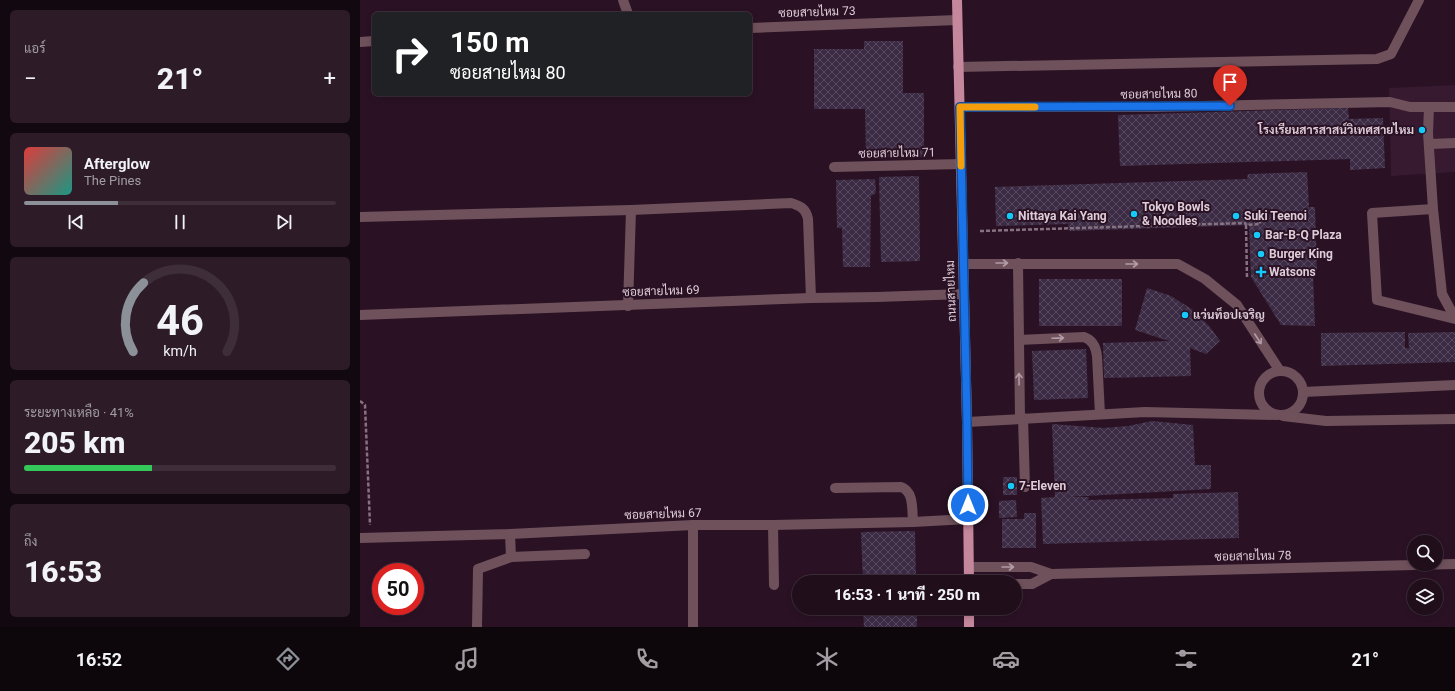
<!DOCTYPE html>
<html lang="th">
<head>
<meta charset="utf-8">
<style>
	:root { --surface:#200e1b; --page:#2d1c28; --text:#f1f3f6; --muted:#a29ca3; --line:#3d2e3a; --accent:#8c9099 }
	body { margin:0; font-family:Roboto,Sarabun,sans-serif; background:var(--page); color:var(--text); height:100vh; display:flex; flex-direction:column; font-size:15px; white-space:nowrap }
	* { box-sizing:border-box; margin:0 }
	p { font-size:13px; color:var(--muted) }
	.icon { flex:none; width:22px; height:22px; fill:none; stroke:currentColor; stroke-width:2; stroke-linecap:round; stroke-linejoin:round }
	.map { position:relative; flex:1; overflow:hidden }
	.details { display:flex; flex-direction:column; gap:10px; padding:10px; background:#12080f; width:360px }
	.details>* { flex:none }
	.hud { position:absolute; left:12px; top:12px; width:380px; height:84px; border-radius:6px; box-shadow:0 2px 6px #0003,0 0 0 1px var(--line); background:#202124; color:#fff; overflow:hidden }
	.fabs { position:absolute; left:1047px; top:535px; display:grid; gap:8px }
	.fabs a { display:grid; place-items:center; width:36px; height:36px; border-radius:50%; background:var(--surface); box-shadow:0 2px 6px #0003,0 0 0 1px var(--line); font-size:20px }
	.speed { position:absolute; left:12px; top:563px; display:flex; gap:8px; font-size:20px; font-weight:700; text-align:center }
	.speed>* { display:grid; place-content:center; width:52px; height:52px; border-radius:50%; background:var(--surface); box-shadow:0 2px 6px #0003,0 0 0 1px var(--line); line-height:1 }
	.speed .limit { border:6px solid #d22; background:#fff; color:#111 }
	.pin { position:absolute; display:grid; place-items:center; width:34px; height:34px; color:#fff; margin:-41px -17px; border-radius:50% 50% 50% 0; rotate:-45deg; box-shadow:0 0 4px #0007 }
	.pin .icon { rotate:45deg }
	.me { position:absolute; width:44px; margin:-22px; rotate:0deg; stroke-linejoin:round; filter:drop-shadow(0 0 3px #0008) }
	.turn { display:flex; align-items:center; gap:14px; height:84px; padding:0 12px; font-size:18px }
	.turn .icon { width:52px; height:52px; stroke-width:2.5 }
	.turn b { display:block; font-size:28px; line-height:34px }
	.big { font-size:30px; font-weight:800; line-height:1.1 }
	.details .widget { flex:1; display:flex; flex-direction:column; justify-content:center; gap:6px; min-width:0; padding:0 14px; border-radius:6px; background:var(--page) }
	.details .dial { align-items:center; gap:0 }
	.dial svg { height:104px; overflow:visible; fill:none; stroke:var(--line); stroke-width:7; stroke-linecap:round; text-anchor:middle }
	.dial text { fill:var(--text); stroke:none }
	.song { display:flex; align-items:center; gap:12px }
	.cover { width:48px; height:48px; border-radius:6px; background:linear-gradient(135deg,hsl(0 70% 55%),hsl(170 70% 35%)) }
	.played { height:4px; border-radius:2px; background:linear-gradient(90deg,var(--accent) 30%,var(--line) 30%) }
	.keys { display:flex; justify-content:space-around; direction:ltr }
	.heat { display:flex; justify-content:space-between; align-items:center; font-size:22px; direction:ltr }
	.charge { height:6px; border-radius:3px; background:linear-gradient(90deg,#34c759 41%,var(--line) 0) }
	.trip { position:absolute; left:432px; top:575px; width:230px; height:40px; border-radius:20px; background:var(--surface); box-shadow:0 2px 6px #0003,0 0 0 1px var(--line); font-weight:800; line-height:40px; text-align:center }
	.menu { display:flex; height:64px; justify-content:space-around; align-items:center; background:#0d060b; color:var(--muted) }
	.menu .icon { width:28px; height:28px }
	.menu .on { color:var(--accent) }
	.menu b { font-size:18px; color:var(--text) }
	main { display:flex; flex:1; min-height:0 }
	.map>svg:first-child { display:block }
</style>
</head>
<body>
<main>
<section class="details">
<div class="widget"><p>แอร์</p>
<div class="heat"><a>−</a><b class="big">21°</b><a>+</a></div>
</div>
<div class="widget">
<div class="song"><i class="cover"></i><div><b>Afterglow</b><p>The Pines</p></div></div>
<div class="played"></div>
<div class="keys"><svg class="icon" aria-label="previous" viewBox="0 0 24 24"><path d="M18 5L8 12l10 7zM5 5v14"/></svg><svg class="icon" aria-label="pause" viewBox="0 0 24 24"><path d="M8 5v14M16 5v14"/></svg><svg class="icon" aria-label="next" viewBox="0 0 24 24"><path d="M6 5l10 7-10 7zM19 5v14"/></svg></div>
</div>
<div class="widget dial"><svg viewBox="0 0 100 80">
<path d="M14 69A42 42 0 1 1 86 69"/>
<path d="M14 69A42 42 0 0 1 22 16" stroke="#8c9099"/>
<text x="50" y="56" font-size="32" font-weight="700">46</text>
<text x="50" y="72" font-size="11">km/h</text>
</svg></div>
<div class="widget"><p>ระยะทางเหลือ · 41%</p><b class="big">205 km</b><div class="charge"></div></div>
<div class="widget"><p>ถึง</p><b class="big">16:53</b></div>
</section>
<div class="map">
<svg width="1095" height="627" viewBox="0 0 1095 627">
	<defs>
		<pattern id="building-cross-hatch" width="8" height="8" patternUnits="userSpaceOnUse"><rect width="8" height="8" fill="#3c2b45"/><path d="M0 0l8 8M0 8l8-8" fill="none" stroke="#58495f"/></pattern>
	</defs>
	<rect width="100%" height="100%" fill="#2a1224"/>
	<path fill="#371930" d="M1095 85V172L1031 176 1029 88Z"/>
	<g fill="url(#building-cross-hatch)">
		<path d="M504 41H543V93H564V157H506L505 109H454V49H504Z"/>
		<path d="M988 108 989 119 1023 118 1025 168 990 170V159L760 166 758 115Z"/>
		<path d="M947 172 949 207H955L957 275H953L955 326 921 325 891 277 889 225 709 231 708 224 636 226 635 187 887 179 888 174Z"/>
		<path d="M559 176 560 261 521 262 519 177Z"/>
		<path d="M515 179 516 193 511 196 510 267H483L482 228H477L476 180Z"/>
		<rect x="679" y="279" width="83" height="47"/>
		<path d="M787 288 811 296 833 310 850 327 860 341 846 354 830 348 831 376 744 378 743 343 809 341 775 330Z"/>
		<path d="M1045 332V348H1049L1048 333 1095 332V362L961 366V333Z"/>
		<path d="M726 349 728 398 674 400 672 351Z"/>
		<path d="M792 421 833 425 835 465H851V489L708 497H729L728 500 813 498V494L878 492 879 538 683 544 681 498 695 497 692 424 743 428 768 426Z"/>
		<rect x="643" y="477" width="14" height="18"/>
		<path d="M656 500 657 517 639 518V501Z"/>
		<path d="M664 513H676V548H642V519H664Z"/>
		<path d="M555 531 556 582H503L501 532Z"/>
		<path d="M503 608H557V627H504Z"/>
	</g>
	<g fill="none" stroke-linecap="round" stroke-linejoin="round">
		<g stroke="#877281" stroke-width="2.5" stroke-dasharray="4 2" stroke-linecap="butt">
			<path d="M886 225 887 278"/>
			<path d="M620 231 885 223 886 225 900 224V220"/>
			<path d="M0 401 5 405 10 525"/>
		</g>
		<g stroke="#6f515b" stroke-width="10">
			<path d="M263 0 268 14"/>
			<path d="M390 28 597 20"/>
			<path d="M0 42 14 41"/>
			<path d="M598 67 1017 59 1031 54 1059 0"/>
			<path d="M600 107H795L1030 102 1050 107H1069"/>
			<path d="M1095 107H1069L1068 133 1073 209 1082 294 1095 318"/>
			<path d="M1070 144 1095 143"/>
			<path d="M474 167 601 164"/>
			<path d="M1073 209 1012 213 1017 300 1095 319"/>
			<path d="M0 217 271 210 431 203C441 206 446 209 448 219L451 298"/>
			<path d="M658 263 660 418"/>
			<path d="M603 264H818L845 279 877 305 920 371"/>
			<path d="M268 306 271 210"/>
			<path d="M0 315 451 298 517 297 604 294"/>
			<path d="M659 340 724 337C733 340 736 347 737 356L740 414"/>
			<circle cx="921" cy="393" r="22"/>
			<path d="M943 392 1095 385"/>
			<path d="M923 416 966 421 1095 419"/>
			<path d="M663 418 665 487"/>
			<path d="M607 422 785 412 916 415"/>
			<path d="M475 488 541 487C554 491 552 510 553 522"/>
			<path d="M413 525 414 585"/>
			<path d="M150 534 151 557"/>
			<path d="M0 538 150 534 333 525H413L553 522 608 519"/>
			<path d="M609 567H671L691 574 1095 564"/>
			<path d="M655 584H672L691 574"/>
			<path d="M117 627 118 569 151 557 225 554"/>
			<path d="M333 627V525"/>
		</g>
		<g stroke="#c5879b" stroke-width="10">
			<path d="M597 0 607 422 609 582"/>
			<path d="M609 608V627"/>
		</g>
	</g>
	<defs><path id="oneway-shaft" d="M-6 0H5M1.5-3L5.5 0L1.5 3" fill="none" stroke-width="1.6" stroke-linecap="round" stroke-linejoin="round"/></defs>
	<g stroke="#b29ba7">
		<use href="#oneway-shaft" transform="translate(642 263)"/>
		<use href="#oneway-shaft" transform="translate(772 264)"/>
		<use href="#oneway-shaft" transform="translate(698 338) rotate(-2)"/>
		<use href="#oneway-shaft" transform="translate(898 339) rotate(57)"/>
		<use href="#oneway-shaft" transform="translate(659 379) rotate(-91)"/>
		<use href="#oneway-shaft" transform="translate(648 567)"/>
	</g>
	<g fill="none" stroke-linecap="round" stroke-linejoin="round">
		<g stroke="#114b97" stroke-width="10">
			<path id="route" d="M608 505 607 422 600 107 870 106"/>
		</g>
		<use href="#route" stroke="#1a73e8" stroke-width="7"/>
		<path stroke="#f59e0b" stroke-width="7" d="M601 166 600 107H675"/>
	</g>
	<g fill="#13cafb" stroke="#2a1224" stroke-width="1.5">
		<circle cx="1062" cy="130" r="4"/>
		<circle cx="774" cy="214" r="4"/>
		<circle cx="650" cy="216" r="4"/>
		<circle cx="876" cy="216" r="4"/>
		<circle cx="897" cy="235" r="4"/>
		<circle cx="901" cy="254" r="4"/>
		<path d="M899 266h4v4h4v4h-4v4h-4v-4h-4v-4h4z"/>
		<circle cx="825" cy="315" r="4"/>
		<circle cx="651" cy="486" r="4"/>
	</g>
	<g text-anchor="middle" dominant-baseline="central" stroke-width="4" stroke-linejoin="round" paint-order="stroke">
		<g font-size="12" fill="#decdd9" stroke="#2a1224">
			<text transform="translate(457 12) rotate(-2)">ซอยสายไหม 73</text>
			<text transform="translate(799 94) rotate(-1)">ซอยสายไหม 80</text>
			<text transform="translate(537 153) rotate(-1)">ซอยสายไหม 71</text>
			<text transform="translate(301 291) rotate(-2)">ซอยสายไหม 69</text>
			<text transform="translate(591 291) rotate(-92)">ถนนสายไหม</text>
			<text transform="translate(303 514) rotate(-2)">ซอยสายไหม 67</text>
			<text transform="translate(893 556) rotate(-1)">ซอยสายไหม 78</text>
		</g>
		<g font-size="12" font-weight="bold" fill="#decdd9" stroke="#2a1224" text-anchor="start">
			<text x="1054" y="130" text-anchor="end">โรงเรียนสารสาสน์วิเทศสายไหม</text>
			<text x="782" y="207">Tokyo Bowls<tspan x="782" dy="14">&amp; Noodles</tspan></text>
			<text x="658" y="216">Nittaya Kai Yang</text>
			<text x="884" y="216">Suki Teenoi</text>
			<text x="905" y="235">Bar-B-Q Plaza</text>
			<text x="909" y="254">Burger King</text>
			<text x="909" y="272">Watsons</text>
			<text x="833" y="315">แว่นท็อปเจริญ</text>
			<text x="659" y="486">7-Eleven</text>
		</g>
	</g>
</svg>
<div class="fabs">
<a><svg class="icon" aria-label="search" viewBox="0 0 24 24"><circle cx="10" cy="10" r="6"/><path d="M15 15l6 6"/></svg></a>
<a><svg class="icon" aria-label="layers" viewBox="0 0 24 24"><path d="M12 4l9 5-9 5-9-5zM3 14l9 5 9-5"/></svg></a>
</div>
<div class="speed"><div class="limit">50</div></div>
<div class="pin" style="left:870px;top:106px;background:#d93025"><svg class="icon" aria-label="arrive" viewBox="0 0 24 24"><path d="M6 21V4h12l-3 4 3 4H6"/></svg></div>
<svg class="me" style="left:608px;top:505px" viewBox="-20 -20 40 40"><circle r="17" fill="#1a73e8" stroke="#fff" stroke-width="3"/><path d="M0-11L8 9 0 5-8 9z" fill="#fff"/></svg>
<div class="trip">16:53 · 1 นาที · 250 m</div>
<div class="hud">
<div class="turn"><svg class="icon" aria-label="right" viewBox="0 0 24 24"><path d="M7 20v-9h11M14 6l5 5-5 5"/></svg><div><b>150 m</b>ซอยสายไหม 80</div></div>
</div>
</div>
</main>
<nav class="menu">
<b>16:52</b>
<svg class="icon on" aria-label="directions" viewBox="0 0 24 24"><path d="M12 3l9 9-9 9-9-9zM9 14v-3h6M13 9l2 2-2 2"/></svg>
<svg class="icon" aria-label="music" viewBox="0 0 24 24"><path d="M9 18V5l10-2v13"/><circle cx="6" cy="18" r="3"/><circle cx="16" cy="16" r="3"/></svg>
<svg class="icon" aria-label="phone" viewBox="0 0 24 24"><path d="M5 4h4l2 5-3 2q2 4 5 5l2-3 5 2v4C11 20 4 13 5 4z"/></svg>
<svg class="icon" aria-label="climate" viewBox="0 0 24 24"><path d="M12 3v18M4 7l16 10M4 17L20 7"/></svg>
<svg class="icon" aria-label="car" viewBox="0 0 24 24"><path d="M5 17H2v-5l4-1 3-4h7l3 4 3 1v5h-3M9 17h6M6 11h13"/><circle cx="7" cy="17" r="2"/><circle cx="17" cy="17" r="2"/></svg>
<svg class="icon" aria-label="filters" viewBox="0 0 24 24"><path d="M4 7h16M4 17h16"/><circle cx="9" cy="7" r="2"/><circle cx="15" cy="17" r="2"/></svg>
<b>21°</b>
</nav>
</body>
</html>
